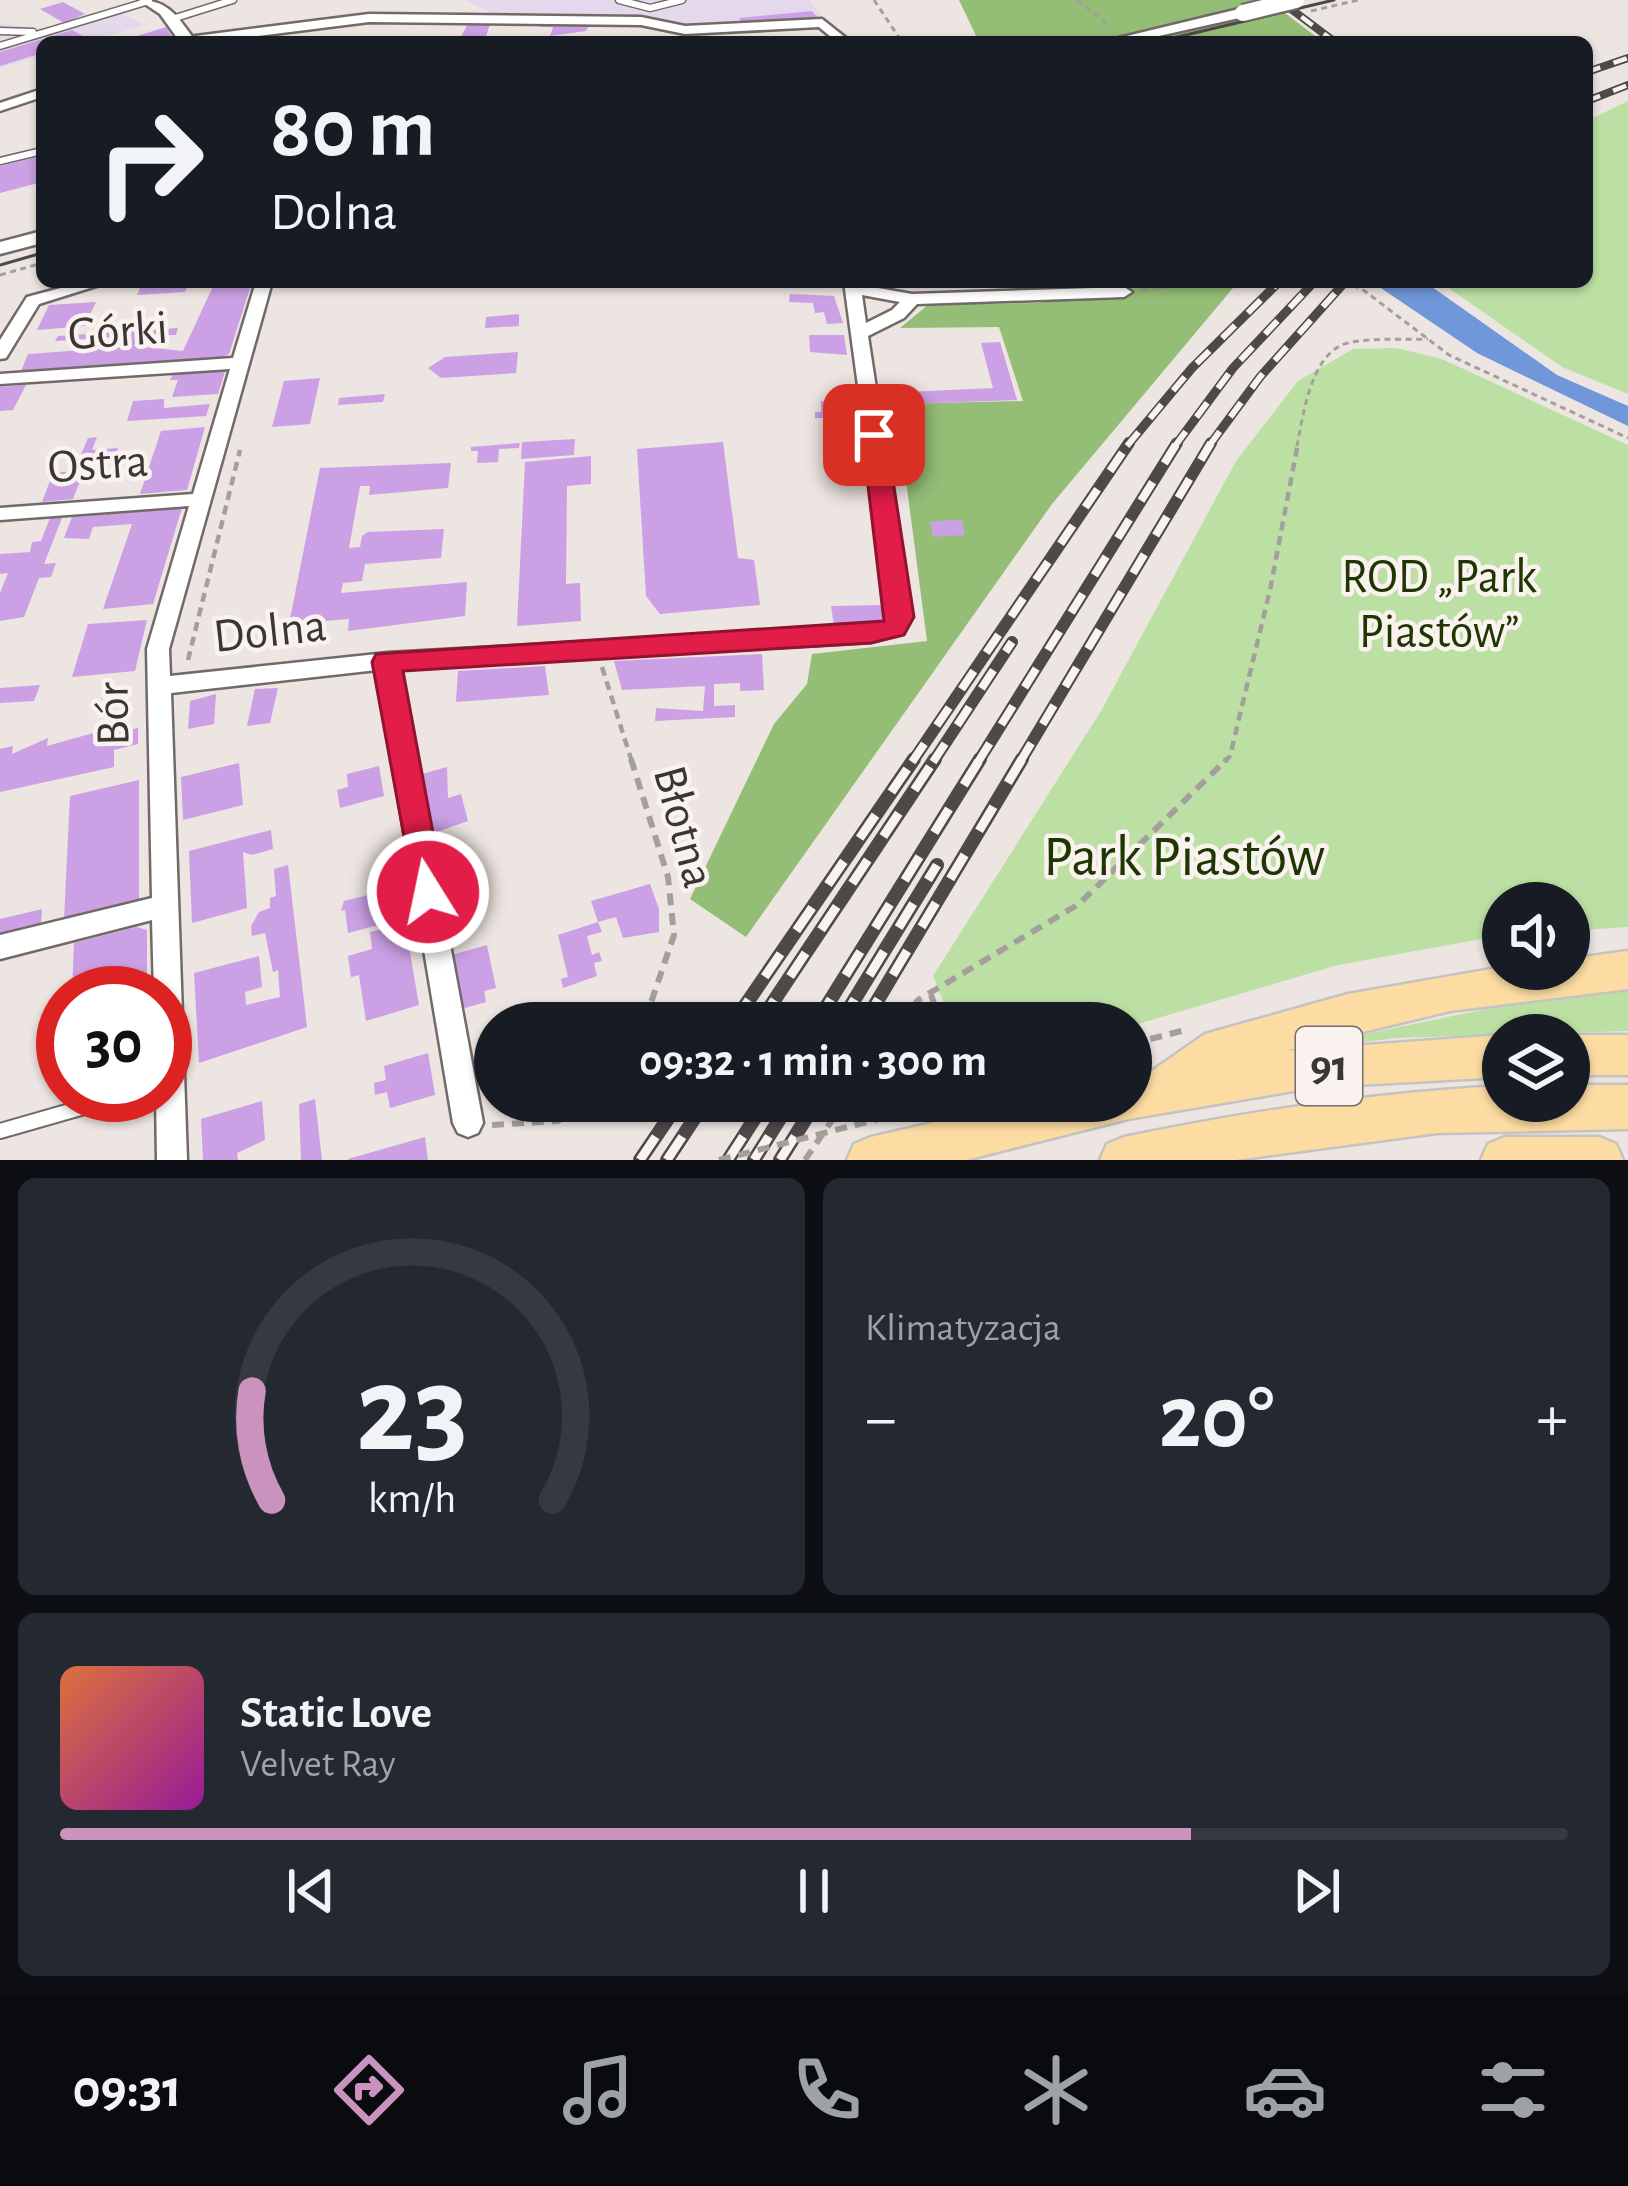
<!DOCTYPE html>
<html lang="pl">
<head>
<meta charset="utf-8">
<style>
	:root { --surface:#171b24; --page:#242831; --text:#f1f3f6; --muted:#9ea1a6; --line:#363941; --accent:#c993bd }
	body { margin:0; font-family:"Alegreya Sans",sans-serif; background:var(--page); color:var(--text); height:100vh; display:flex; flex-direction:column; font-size:45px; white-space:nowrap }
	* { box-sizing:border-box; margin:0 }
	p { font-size:39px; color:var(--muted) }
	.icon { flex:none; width:66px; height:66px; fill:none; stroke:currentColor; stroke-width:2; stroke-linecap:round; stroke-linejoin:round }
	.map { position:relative; height:1160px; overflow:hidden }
	.sheet { display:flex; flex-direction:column; gap:18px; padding:18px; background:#0d0f14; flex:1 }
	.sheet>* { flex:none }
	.banner { position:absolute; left:36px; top:36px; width:1557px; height:252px; border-radius:18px; box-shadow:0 3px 9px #0004; background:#171b24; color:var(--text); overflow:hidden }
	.fabs { position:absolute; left:1482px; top:882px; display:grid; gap:24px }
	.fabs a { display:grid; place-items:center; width:108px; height:108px; border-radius:50%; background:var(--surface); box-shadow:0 3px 9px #0004; font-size:60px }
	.speed { position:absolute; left:36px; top:966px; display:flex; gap:24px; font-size:60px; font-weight:700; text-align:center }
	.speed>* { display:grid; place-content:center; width:156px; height:156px; border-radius:50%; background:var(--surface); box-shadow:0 3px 9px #0004; line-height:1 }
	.speed .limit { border:18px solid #d22; background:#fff; color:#111 }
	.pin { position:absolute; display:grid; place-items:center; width:102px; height:102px; color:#fff; margin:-51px; border-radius:24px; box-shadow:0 6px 18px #0006 }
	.me { position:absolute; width:132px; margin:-66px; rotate:350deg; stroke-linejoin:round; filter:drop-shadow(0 0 9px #0008) }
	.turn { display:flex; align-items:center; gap:42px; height:252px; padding:0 36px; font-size:54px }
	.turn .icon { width:156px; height:156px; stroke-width:2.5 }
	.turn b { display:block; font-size:84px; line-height:102px }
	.big { font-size:90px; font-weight:700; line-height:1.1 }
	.sheet .widget { flex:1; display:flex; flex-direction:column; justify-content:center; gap:18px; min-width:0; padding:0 42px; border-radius:18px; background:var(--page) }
	.sheet .dial { align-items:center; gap:0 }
	.dial svg { height:312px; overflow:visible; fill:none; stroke:var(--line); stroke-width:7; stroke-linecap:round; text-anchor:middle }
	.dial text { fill:var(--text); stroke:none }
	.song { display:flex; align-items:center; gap:36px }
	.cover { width:144px; height:144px; border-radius:18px; background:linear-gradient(135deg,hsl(20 70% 55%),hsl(300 70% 35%)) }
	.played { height:12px; border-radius:6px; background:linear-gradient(90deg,var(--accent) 75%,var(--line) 75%) }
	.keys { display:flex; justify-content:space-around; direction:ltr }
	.heat { display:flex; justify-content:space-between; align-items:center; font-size:66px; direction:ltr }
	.sheet .tiles { flex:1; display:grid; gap:18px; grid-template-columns:1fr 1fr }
	.widget:last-child { grid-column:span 2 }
	.trip { position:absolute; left:474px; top:1002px; width:678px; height:120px; border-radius:60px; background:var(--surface); box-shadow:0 3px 9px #0004; font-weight:700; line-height:120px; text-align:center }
	.tabs { display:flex; height:192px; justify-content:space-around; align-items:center; background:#090b0e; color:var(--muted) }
	.tabs .icon { width:84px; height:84px }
	.tabs .selected { color:var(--accent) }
	.tabs b { font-size:54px; color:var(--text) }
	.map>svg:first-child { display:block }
</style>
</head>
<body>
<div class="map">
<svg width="1628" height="1160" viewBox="0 0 1628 1160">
	<rect width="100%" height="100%" fill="#ede5e1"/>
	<g fill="#e3d8ec">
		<path d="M464 0H810L825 21 689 28 669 20 498 16Z"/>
		<path d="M114 9 144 25 86 42H42V55L0 68V24L44 28Z"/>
	</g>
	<g fill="#bce0a3">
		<path d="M1628 101V394L1562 367 1440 282H1587V121Z"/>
		<path d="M1396 348 1442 359 1628 445V927L1569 931V903H1503V935L1338 965 1131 1026 952 1023 933 976 1101 711 1236 461 1298 381 1353 349Z"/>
		<path d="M1628 990V1031L1396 1038 1274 1053 1539 998Z"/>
	</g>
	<g fill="#94bd76">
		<path d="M959 0H1268L1323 42H979Z"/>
		<path d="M1101 282H1223L1233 288 1052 504 746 937 690 899 774 724 807 684 812 654 927 641 896 404 1023 401 999 327 900 328 929 304 1039 303Z"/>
	</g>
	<path fill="#7097d9" d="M1372 282H1425L1557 375 1628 406V426L1477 353Z"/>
	<g fill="#cba0e5">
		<path d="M63 2 85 14 64 23 40 9Z"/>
		<path d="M812 11 817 17 743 25 739 18Z"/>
		<path d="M469 22 490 24 486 36 458 42Z"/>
		<path d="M542 22 590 23 586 31 550 36 553 27H540Z"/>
		<path d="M166 27 175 42H151L137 36Z"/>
		<path d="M72 30 88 39 42 42V53L0 66V52Z"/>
		<path d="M42 156V182L0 193V166Z"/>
		<path d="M215 282H252L229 354 223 357 21 371 28 354 125 347 129 336 55 341 58 336 178 328 176 335 139 336 134 346 183 351Z"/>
		<path d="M189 283 185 292 137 295 141 286Z"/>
		<path d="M790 294 834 296 843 323 827 324 824 312 815 313 813 303 789 302Z"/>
		<path d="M96 302 85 326 37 330 49 305Z"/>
		<path d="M519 314V326L485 328 486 317Z"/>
		<path d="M809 335H844L847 355 810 352Z"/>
		<path d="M1000 342 1017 400 910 404 908 392 993 388 981 343Z"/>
		<path d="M518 352 516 373 441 378 428 368 445 357Z"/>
		<path d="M221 369 225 372 218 394 172 397 178 380H170L173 374Z"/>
		<path d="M320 378 310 424 272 427 284 381Z"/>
		<path d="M26 385 13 410 0 411V387Z"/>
		<path d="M385 394 383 402 338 405 339 398Z"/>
		<path d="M133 401 164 399V408L210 404 206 416 127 421Z"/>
		<path d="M821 401 852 404 853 418H815V412H821Z"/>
		<path d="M205 427 187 490 140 494 161 431Z"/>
		<path d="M97 437 92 450 118 448 116 454 90 456 73 499 42 502 53 473 74 471 88 438Z"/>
		<path d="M575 439 574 455 521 459 522 442Z"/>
		<path d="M723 442 738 558 754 560 760 605 660 614 646 596 637 449Z"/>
		<path d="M520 443 519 448 499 449 498 462 477 463 478 451H471V447Z"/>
		<path d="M591 456V484L567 486 566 584 580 583 581 621 517 626 525 462Z"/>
		<path d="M451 463 448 488 369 495 370 486H360L349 548 360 547 362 536 368 532 444 529 441 558 365 564 362 581 343 583 341 593 467 582 465 616 348 631 349 619 289 624 320 468Z"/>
		<path d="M182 508 153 604 103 609 132 524 93 527 89 539 64 538 72 517Z"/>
		<path d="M50 518H62L44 564 56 563 51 577 39 578 24 617 0 621V593L8 573 0 574V554L30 552 32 542 41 541Z"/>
		<path d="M949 520H962L965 535 933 537 930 522Z"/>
		<path d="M884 605 889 626 835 632 831 606Z"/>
		<path d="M147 620 135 671 72 677 88 624Z"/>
		<path d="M762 654 764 690 740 691V683L714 684V706L735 705V717L655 721 656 708 703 711 705 686 622 690 614 661Z"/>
		<path d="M545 666 549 695 456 702 458 671Z"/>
		<path d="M40 685 34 701 0 703V688Z"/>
		<path d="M278 688 270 723 247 726 255 689Z"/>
		<path d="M216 694 214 724 188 729 190 701Z"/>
		<path d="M138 728V744L114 750V767L0 792V749L13 746 12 754 48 738 47 746 104 730V736Z"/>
		<path d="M239 763 243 805 183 820 181 777Z"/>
		<path d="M379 766 384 796 340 808 337 790 348 787 347 774Z"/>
		<path d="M447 767 448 798 461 794 468 821 425 836 415 776Z"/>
		<path d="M139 780V900L64 919 70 796Z"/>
		<path d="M271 830 273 849 252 855 243 852 247 908 192 923 189 851Z"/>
		<path d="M288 865 307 1027 199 1063 194 973 259 956 262 987 245 992 246 1005 280 997 278 970 273 972 265 933 252 936 251 926 259 912 270 908V898L276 896 274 869Z"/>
		<path d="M650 884 659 909V932L623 938 616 917 598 922 591 901Z"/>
		<path d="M400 887 405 918 348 933 345 910 341 911 344 901Z"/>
		<path d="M42 909 41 923 0 933V919Z"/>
		<path d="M598 922 602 932 587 936 592 955 599 952 602 961 594 963 597 976 563 988 561 979 568 977 558 935Z"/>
		<path d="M405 924 419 1005 366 1021 359 975 351 977 348 956 372 949 370 932Z"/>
		<path d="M136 927 147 930V993H72L74 943Z"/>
		<path d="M487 945 496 988 484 991 486 1002 458 1010 448 956Z"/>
		<path d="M428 1053 435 1095 390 1108 387 1092 375 1095 374 1083 386 1080 384 1066Z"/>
		<path d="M315 1099 322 1160H301L299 1104Z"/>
		<path d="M262 1101 265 1140 237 1153 238 1160H203L201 1119Z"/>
		<path d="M425 1137 428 1160H348V1159Z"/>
	</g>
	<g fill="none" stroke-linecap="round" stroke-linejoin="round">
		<g stroke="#716a67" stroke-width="9">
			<g id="service-far1">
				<path d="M619 0 650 8 682 0"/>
				<path d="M172 19 233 0"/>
				<path d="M0 31 33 32"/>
				<path d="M0 46 149 1"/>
				<path d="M0 161 42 151"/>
			</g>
		</g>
		<g stroke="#716a67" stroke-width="18">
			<path id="service" d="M0 1131 126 1095"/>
		</g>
		<g stroke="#716a67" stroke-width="5">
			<g id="minor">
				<path d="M369 14 641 17 685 26 822 19 851 42H837L819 27 685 34 641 25 369 22 209 42 182 41 188 37Z"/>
				<path d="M42 89V97L0 111V103Z"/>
				<path d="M83 282H109L39 304 6 358 0 359V340L27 297Z"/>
				<path d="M256 282H272L169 649 170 676 387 653 871 626 886 622 889 617 844 282H860L861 285 912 294 1124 287 1132 292 1124 297 917 304 904 318 868 336 911 617 902 633 871 642 399 668 483 1123 478 1133 468 1137 458 1133 453 1123 377 670 171 693 187 1160H157L156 1095H165V993H154L152 920 0 959V935L152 898 147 649 189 506 0 520V508L193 494 230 369 0 384V374L233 358ZM862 295 900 302 892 310 866 323Z"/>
			</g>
		</g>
		<g stroke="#716a67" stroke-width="5">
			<g id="tertiary">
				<path d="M139 0C170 0 179 19 196 42H180L160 14Z"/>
				<path d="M1243 8 1248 10V16L1132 42H1102Z"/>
				<path d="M42 231V243L0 254V242Z"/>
			</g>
		</g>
		<g stroke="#c4c3c2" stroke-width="5">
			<g id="primary">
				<path d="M1628 951V989L1450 1011 1284 1051 1503 1035V1077L1318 1087 1128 1119 966 1160H847L854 1144 871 1137 1027 1101H1131V1077L1146 1075 1205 1034 1348 994 1503 967 1569 969V959Z"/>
				<path d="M1568 1035H1628V1075H1569Z"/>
				<path d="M1569 1085H1628V1129L1437 1133 1235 1160H1100L1107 1144 1124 1137C1249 1111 1373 1093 1501 1086L1503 1101H1569Z"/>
				<path d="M1505 1137H1599L1616 1144 1623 1160H1481L1488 1144Z"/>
			</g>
		</g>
		<g stroke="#a59f9c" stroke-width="3" stroke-dasharray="6 4.5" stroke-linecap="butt">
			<path d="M874 0 902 42"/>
			<path d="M1077 0 1110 26"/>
			<path d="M1070 42 1092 38"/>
			<path d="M0 275 42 263"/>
			<path d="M1343 282 1362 289 1449 355 1628 438"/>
			<path d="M1142 290 1220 282"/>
			<path d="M1297 446C1303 416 1310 359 1342 345 1359 337 1408 340 1428 339"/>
		</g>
		<g stroke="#a59f9c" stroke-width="4.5" stroke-dasharray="9 6" stroke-linecap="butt">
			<path d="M188 660 240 450"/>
			<path d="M602 667 632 762"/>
			<path d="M1224 762 1230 756 1270 590 1298 443"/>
		</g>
		<g stroke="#a59f9c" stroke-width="6" stroke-dasharray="12 8" stroke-linecap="butt">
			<path d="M631 759 668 877 674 935 644 1023"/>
			<path d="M931 995 941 1023"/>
			<path d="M902 1023 918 1000 1079 904 1227 759"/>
			<path d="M1131 1044 1189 1029"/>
			<path d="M914 1110 950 1101"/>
			<path d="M492 1125 558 1121 592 1101"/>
			<path d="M805 1160 845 1101"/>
		</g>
		<use href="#service-far1" stroke="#fff" stroke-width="6"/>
		<use href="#service" stroke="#fff" stroke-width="14"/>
		<use href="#minor" fill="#fff" fill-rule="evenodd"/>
		<use href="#tertiary" fill="#fff" fill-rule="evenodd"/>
		<use href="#primary" fill="#fddca3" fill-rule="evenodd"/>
		<g stroke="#4d4948" stroke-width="3">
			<path d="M1156 42 1334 0"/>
			<path d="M0 265 42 253"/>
		</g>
		<g stroke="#4d4948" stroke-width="8">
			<g id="rail-far3">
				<path d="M1279 0 1335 42"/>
				<path d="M1587 72 1628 58"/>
				<path d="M1587 101 1628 85"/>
			</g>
		</g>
		<g stroke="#4d4948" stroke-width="9">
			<g id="rail-far2">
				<path d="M1127 446 1192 368 1279 282"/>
				<path d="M1175 446 1233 368 1314 282"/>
				<path d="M1209 446 1260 377 1345 282"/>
			</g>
		</g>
		<g stroke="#4d4948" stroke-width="12">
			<g id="rail-far1">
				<path d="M912 762 1129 443"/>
				<path d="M933 762 1012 642"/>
				<path d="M978 762 1177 443"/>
				<path d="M1020 762 1211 443"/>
			</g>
		</g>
		<g stroke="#4d4948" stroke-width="14">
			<g id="rail">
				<path d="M733 1023 914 759"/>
				<path d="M759 1023 935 759"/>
				<path d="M816 1023 980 759"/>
				<path d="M840 1023 937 865"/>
				<path d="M864 1023 1022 759"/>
				<path d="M640 1160 680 1101"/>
				<path d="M667 1160 706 1101"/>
				<path d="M728 1160 766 1101"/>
				<path d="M754 1160 791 1101"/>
				<path d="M780 1160 817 1101"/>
			</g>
		</g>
		<use href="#rail-far3" stroke="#faf2ee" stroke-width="4.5" stroke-dasharray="14" stroke-linecap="butt"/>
		<use href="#rail-far2" stroke="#faf2ee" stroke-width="6" stroke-dasharray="18" stroke-linecap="butt"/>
		<use href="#rail-far1" stroke="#faf2ee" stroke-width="8" stroke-dasharray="22" stroke-linecap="butt"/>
		<use href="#rail" stroke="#faf2ee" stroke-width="9" stroke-dasharray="28" stroke-linecap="butt"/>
		<g stroke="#716a67" stroke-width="20" stroke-linecap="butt">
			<path id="tertiary-bridge" d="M1243 13 1296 0"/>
		</g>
		<path stroke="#a59f9c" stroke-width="3" stroke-dasharray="6 4.5" stroke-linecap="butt" d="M1311 11 1358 0"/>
		<path stroke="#a59f9c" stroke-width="6" stroke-dasharray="12 8" stroke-linecap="butt" d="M719 1160 914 1110"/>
		<use href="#tertiary-bridge" stroke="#fff" stroke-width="16"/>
	</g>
	<path fill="#e11d48" stroke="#92132f" stroke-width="3" d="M874 428 886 435 914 617 904 635 871 643 403 671 444 892 439 902 428 906 416 902 372 662 376 654 884 621 862 435Z"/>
	<g text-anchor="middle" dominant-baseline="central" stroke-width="9" stroke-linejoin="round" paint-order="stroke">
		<rect fill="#faf2ee" stroke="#746e6c" stroke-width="3" x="1296" y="1027" width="66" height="78" rx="9"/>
		<g font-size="45" font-weight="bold" fill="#3a3635">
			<text x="1329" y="1066">91</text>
		</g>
		<g font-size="48" fill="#3a3635" stroke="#faf2ee">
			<text transform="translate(118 332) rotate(-4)">Górki</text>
			<text transform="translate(98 465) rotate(-4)">Ostra</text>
			<text transform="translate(270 632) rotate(-6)">Dolna</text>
			<text transform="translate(114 714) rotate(-91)">Bór</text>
			<text transform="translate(683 827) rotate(75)">Błotna</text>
		</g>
		<g font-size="48" fill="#1d3602" stroke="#faf2ee">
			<text x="1439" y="578">ROD „Park<tspan x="1439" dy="55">Piastów”</tspan></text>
		</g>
		<g font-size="57" fill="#1d3602" stroke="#faf2ee">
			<text x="1184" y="857">Park Piastów</text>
		</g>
	</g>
</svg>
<div class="fabs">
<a><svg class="icon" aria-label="sound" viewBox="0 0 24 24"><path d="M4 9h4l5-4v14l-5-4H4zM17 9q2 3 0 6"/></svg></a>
<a><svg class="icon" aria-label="layers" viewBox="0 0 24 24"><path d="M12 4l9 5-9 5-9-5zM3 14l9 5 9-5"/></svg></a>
</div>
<div class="speed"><div class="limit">30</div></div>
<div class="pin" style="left:874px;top:435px;background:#d93025"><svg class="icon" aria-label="arrive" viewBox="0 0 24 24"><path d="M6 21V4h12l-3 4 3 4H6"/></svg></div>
<svg class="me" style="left:428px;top:892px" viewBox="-20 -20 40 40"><circle r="17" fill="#e11d48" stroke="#fff" stroke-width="3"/><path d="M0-11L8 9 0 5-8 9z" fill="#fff"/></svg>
<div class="trip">09:32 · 1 min · 300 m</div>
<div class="banner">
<div class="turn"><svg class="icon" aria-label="right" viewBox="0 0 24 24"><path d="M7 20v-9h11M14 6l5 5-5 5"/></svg><div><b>80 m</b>Dolna</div></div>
</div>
</div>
<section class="sheet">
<div class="tiles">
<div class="widget dial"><svg viewBox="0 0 100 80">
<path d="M14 69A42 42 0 1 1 86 69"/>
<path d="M14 69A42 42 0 0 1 9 41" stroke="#c993bd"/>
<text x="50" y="56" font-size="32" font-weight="700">23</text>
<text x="50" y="72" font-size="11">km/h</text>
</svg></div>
<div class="widget"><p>Klimatyzacja</p>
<div class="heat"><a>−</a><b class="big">20°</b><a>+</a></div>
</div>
<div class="widget">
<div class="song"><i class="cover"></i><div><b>Static Love</b><p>Velvet Ray</p></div></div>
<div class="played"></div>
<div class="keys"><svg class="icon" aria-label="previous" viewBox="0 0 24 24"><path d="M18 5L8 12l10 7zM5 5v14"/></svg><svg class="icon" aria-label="pause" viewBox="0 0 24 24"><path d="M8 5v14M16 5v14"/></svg><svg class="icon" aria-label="next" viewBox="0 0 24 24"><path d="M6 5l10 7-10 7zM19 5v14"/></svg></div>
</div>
</div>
</section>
<nav class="tabs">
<b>09:31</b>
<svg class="icon selected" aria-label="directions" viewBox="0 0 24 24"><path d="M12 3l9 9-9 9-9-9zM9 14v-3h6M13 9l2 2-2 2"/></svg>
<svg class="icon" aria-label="music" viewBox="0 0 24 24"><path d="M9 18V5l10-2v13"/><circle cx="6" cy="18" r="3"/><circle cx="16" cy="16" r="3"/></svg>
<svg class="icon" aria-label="phone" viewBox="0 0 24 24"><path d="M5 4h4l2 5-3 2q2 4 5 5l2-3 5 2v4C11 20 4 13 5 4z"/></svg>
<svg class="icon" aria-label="climate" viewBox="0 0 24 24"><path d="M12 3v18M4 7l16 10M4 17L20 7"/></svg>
<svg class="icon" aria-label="car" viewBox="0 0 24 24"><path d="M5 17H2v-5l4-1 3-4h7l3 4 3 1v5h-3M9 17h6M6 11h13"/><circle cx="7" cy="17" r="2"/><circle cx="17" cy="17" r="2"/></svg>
<svg class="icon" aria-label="filters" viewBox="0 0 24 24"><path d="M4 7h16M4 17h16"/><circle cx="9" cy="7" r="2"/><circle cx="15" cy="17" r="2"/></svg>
</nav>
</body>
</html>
